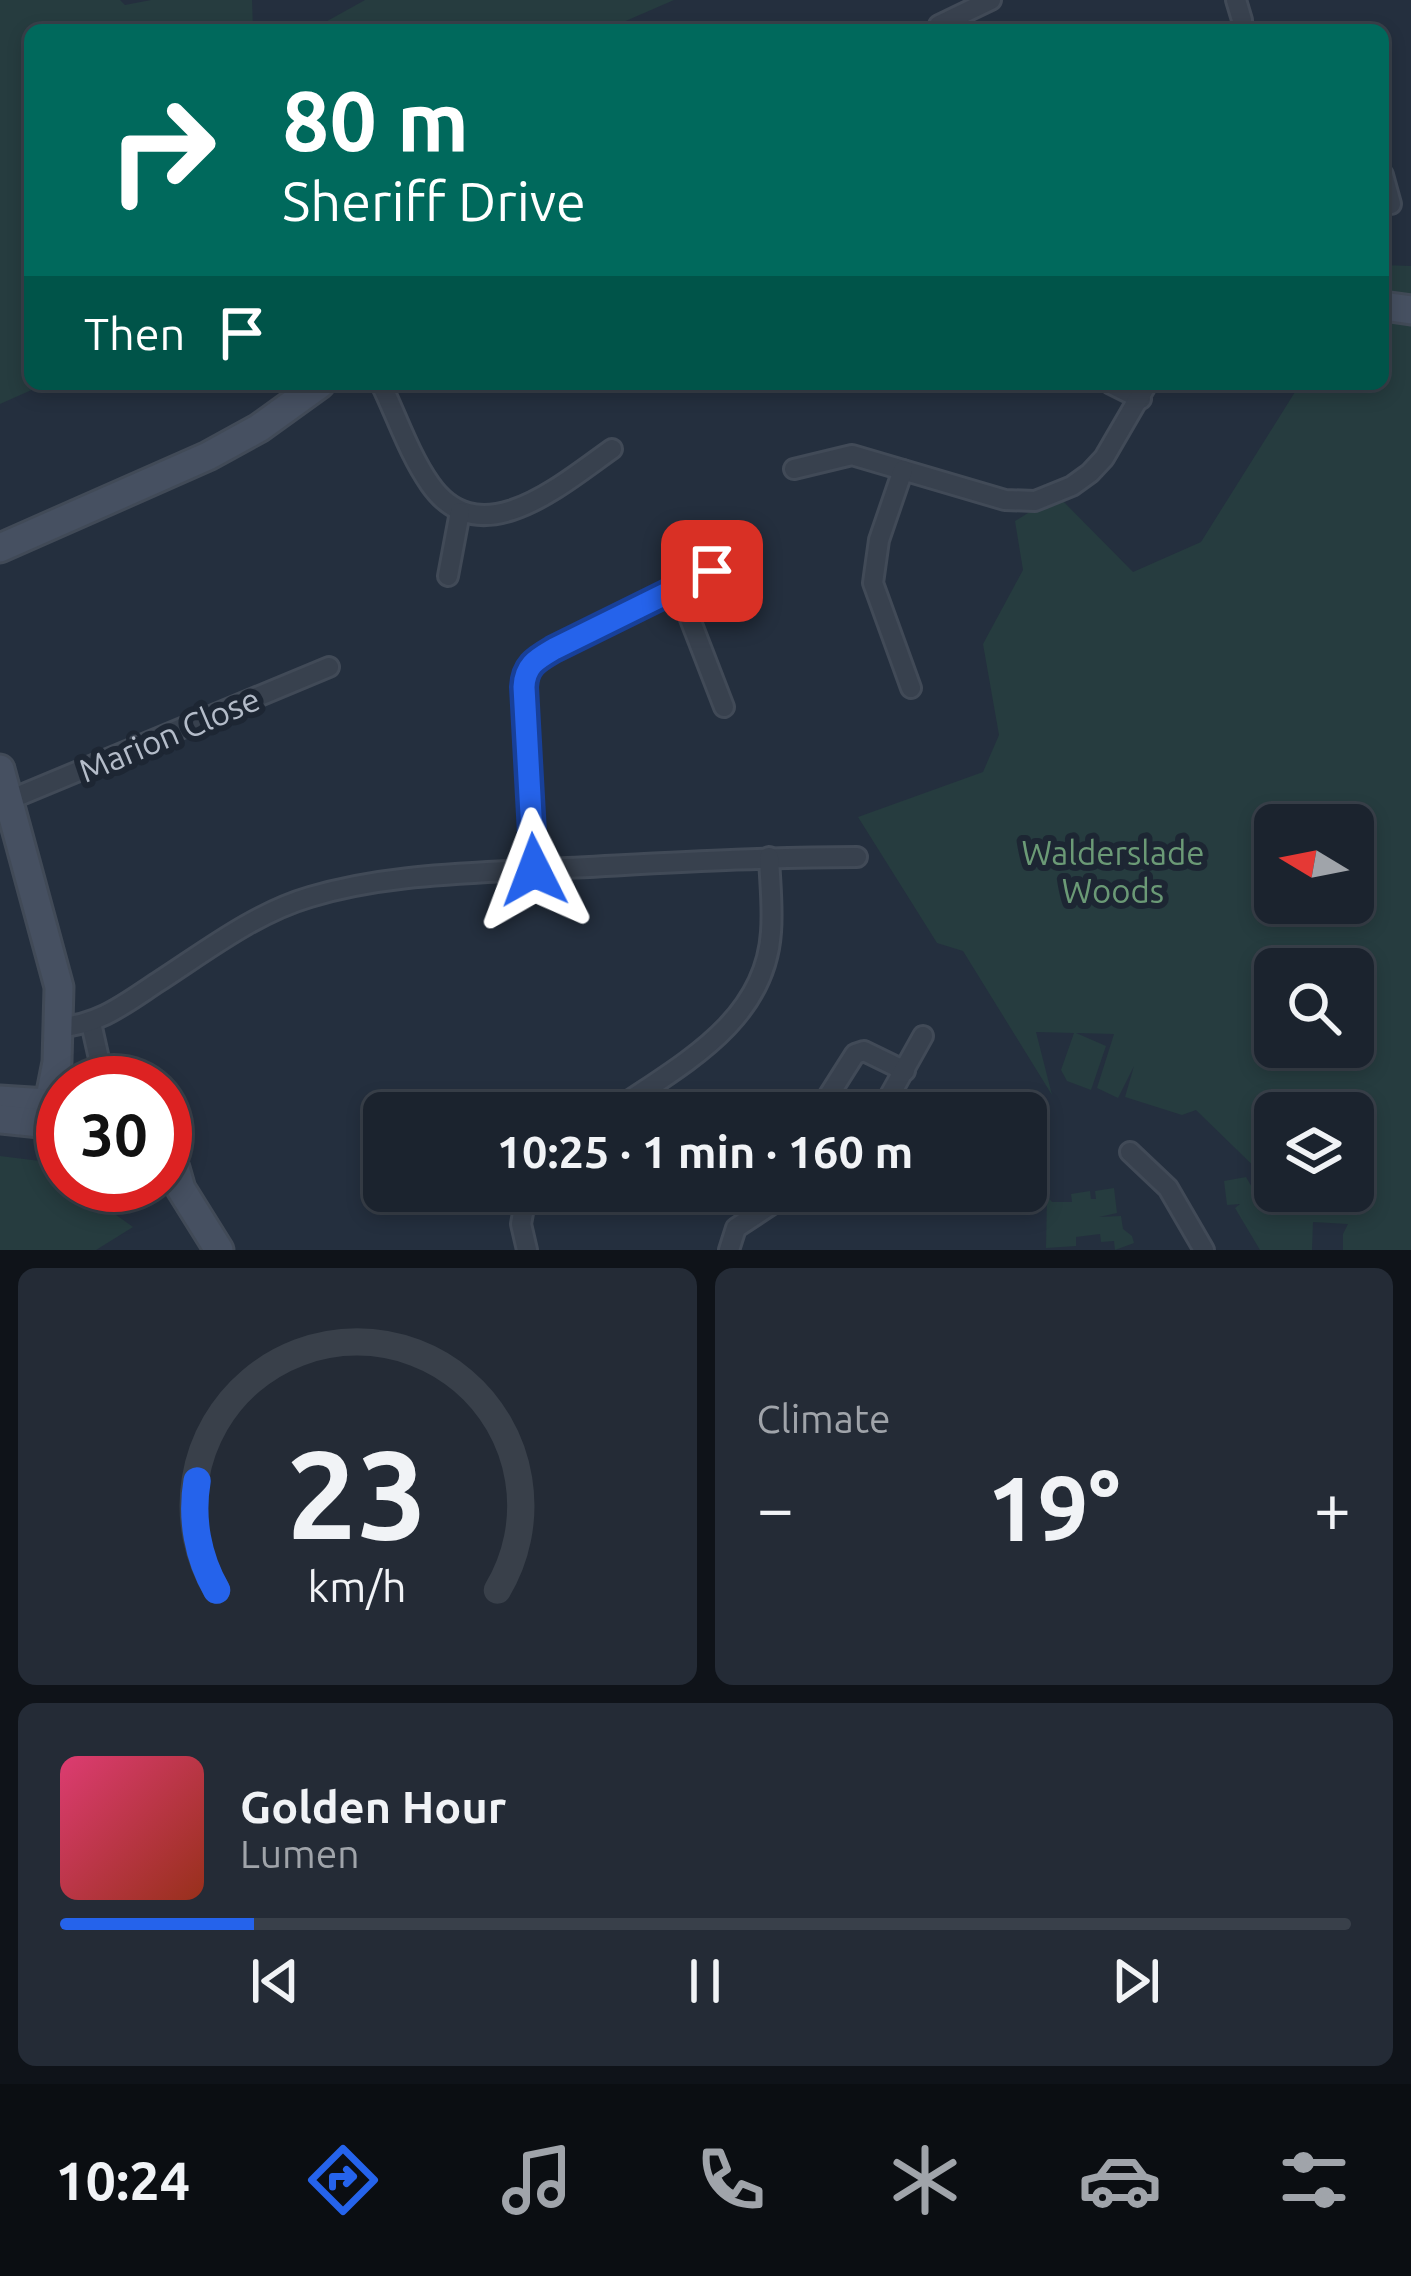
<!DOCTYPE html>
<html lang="en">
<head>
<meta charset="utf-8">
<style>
	:root { --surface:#1b232e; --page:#242b36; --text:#f1f3f6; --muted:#a0a4aa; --line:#39404a; --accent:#2563eb }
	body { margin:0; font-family:Ubuntu,sans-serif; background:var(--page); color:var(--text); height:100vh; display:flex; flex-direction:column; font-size:45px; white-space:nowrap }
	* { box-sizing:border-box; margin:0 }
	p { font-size:39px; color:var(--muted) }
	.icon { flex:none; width:66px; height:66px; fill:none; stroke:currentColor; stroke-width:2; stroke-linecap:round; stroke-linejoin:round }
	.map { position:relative; height:1250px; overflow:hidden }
	.panel { display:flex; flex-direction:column; gap:18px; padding:18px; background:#0f1319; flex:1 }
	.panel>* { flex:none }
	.guide { position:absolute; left:24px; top:24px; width:1365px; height:366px; border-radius:18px; box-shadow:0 6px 18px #0003,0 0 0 3px var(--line); background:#00695c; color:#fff; overflow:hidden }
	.needle { width:78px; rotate:280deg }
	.fabs { position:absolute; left:1254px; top:804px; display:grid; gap:24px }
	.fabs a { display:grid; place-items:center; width:120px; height:120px; border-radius:18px; background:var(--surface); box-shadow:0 6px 18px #0003,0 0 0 3px var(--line); font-size:60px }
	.speed { position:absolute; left:36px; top:1056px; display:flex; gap:24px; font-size:60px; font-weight:700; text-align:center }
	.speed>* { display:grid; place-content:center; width:156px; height:156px; border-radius:50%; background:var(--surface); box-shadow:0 6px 18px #0003,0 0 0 3px var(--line); line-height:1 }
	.speed .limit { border:18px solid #d22; background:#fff; color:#111 }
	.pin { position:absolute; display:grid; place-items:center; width:102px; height:102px; color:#fff; margin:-51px; border-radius:24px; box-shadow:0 6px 18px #0006 }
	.me { position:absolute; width:132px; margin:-66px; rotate:357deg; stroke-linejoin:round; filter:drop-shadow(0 0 9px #0008) }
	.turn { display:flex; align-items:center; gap:42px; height:252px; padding:0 60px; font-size:54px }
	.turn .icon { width:156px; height:156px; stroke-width:2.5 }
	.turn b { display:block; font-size:84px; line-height:102px }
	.then { display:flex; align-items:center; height:114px; padding:0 60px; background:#0003; gap:24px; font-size:45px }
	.big { font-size:90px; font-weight:600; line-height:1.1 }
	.panel .widget { flex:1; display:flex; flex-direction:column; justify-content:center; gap:18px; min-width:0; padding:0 42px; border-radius:18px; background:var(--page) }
	.panel .dial { align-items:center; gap:0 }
	.dial svg { height:312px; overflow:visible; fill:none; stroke:var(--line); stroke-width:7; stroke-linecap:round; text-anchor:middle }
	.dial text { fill:var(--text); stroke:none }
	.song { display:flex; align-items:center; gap:36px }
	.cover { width:144px; height:144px; border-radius:18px; background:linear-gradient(135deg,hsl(340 70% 55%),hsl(10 70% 35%)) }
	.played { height:12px; border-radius:6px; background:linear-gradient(90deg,var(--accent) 15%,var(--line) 15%) }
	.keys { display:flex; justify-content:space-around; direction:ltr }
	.heat { display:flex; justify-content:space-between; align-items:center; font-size:66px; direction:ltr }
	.panel .tiles { flex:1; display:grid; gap:18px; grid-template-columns:1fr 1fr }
	.widget:last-child { grid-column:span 2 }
	.trip { position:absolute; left:363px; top:1092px; width:684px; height:120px; border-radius:18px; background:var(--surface); box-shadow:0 6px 18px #0003,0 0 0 3px var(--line); font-weight:600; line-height:120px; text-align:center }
	.tab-bar { display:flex; height:192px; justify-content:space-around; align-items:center; background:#0b0e12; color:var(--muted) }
	.tab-bar .icon { width:84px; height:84px }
	.tab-bar .on { color:var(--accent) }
	.tab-bar b { font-size:54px; color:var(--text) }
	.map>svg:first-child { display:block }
</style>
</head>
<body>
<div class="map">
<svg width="1411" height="1250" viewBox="0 0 1411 1250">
	<rect width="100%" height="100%" fill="#242f3e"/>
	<g fill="#263c3f" fill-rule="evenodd">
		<path d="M0 0H120L125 5 151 0H252L253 30H30V384H45L0 404Z"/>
		<path d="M365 0H674L605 30H311Z"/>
		<path d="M1383 265 1411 266V1250H1343V1234L1348 1224 1313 1222 1312 1250H1260L1235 1208 1240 1204 1227 1205 1224 1181 1246 1177 1256 1194 1271 1183 1196 1110 1182 1115 1125 1097 1134 1066 1118 1098 1097 1088 1114 1034 1076 1033 1106 1046 1091 1090 1067 1081 1061 1070 1074 1033 1036 1032 1052 1095 963 951 937 943 858 817 983 772 999 735 983 644 1023 570 1015 521 1057 495 1133 572 1201 542 1300 384H1383ZM1275 825H1353V903H1275ZM1275 969H1353V1047H1275ZM1275 1113H1353V1191H1275Z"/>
		<path d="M0 1156 40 1161 63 1177V1185H74L133 1227 96 1250H0Z"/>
		<path d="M1114 1188 1117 1213 1099 1217 1121 1216 1123 1229 1132 1236 1134 1243 1115 1250 1114 1241 1101 1242 1100 1234 1076 1237V1246L1046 1248 1047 1196 1052 1202H1072L1071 1194 1090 1191 1091 1199H1096L1095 1191Z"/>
	</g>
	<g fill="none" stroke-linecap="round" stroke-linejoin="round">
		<g stroke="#414a57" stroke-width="24">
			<g id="street">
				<path d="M1236 0 1242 20 1241 30"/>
				<path d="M938 30 939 25 991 0"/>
				<path d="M1383 175 1391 204"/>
				<path d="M381 384C397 417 409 454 430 484 480 556 561 485 612 449"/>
				<path d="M1111 384 1141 399"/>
				<path d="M794 469 852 455 1005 500 1035 501 1072 486 1090 473 1104 458 1147 384"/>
				<path d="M903 470 879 540 873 583 911 688"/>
				<path d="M448 576 460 512"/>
				<path d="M678 588 724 707"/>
				<path d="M9 800 329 667"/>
				<path d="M534 870 524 687 527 669 554 649 712 571"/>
				<path d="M91 1023 104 1081"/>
				<path d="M60 1027C99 1025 126 1003 158 982 206 951 255 913 310 897 386 874 466 874 546 869 650 864 753 857 857 857"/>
				<path d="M822 1106 855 1054 864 1051 905 1071"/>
				<path d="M611 1113C678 1066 765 1024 771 932 773 907 770 882 769 857"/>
				<path d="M880 1113 923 1036"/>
				<path d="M1130 1152 1168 1188 1204 1250"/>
				<path d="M527 1191 521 1224 527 1250"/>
				<path d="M729 1250 736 1228 792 1191"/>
			</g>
		</g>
		<g stroke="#414a57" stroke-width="33">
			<g id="secondary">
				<path d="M1383 306 1411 310"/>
				<path d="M0 548 208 456 259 428 320 384"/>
				<path d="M0 769 59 987 57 1062 45 1123"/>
				<path d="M0 1100 63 1104"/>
				<path d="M0 1119 59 1125"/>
				<path d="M165 1158 175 1168 181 1189 219 1250"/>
			</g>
		</g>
		<use href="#street" stroke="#38414e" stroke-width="18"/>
		<use href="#secondary" stroke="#465061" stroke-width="27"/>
	</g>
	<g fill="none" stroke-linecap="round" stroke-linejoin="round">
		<g stroke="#184099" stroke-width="30">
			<path id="route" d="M534 870 524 687C525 665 537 659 554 649L712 571"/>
		</g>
		<use href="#route" stroke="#2563eb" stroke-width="21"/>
	</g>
	<g text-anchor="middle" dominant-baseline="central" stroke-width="12" stroke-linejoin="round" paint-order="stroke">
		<g font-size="33" fill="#b4bcc9" stroke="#1d2633">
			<text transform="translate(169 734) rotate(-23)">Marion Close</text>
		</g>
		<g font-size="33" fill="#6b9a76" stroke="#1d2633">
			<text x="1113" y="852">Walderslade<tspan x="1113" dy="38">Woods</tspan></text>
		</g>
	</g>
</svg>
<div class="fabs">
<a><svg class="needle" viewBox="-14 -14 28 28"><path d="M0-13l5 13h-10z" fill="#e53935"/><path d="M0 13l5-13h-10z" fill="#a0a4aa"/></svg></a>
<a><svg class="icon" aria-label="search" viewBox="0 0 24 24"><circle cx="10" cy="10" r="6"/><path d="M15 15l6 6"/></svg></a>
<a><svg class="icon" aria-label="layers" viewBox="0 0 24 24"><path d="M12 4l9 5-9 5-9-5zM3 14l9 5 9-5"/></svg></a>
</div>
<div class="speed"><div class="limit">30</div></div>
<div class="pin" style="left:712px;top:571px;background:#d93025"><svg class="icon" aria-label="arrive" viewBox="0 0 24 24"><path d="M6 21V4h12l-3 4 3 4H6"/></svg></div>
<svg class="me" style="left:534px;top:870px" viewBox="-20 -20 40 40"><path d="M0-17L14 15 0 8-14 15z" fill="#2563eb" stroke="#fff" stroke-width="4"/></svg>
<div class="trip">10:25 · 1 min · 160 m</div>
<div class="guide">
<div class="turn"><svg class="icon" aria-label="right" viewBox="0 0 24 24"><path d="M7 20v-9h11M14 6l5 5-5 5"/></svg><div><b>80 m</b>Sheriff Drive</div></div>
<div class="then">Then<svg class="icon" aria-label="arrive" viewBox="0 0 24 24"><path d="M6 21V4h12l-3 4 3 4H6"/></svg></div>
</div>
</div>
<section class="panel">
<div class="tiles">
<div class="widget dial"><svg viewBox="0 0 100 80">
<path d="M14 69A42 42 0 1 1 86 69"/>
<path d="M14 69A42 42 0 0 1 9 41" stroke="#2563eb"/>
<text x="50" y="56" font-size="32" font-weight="700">23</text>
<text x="50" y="72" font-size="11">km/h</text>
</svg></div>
<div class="widget"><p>Climate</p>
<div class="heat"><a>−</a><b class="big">19°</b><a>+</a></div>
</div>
<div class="widget">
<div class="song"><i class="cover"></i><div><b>Golden Hour</b><p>Lumen</p></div></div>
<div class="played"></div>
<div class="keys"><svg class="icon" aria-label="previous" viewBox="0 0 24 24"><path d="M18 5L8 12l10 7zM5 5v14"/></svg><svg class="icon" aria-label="pause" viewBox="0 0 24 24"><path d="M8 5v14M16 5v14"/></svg><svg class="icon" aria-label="next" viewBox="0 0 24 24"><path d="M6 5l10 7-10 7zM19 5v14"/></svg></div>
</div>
</div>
</section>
<nav class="tab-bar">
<b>10:24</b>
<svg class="icon on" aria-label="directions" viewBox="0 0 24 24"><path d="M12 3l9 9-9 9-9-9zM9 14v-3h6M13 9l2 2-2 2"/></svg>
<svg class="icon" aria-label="music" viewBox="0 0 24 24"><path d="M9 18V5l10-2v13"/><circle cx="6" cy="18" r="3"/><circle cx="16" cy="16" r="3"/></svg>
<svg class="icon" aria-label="phone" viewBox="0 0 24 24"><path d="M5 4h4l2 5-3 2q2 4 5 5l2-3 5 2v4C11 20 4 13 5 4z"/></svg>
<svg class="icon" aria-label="climate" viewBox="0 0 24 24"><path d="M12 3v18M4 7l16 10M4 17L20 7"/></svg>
<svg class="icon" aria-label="car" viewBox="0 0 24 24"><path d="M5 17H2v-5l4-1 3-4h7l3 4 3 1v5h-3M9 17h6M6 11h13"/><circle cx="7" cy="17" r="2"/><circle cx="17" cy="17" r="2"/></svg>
<svg class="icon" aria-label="filters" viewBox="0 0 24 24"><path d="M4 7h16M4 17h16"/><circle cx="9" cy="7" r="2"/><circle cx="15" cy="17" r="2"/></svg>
</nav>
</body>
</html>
